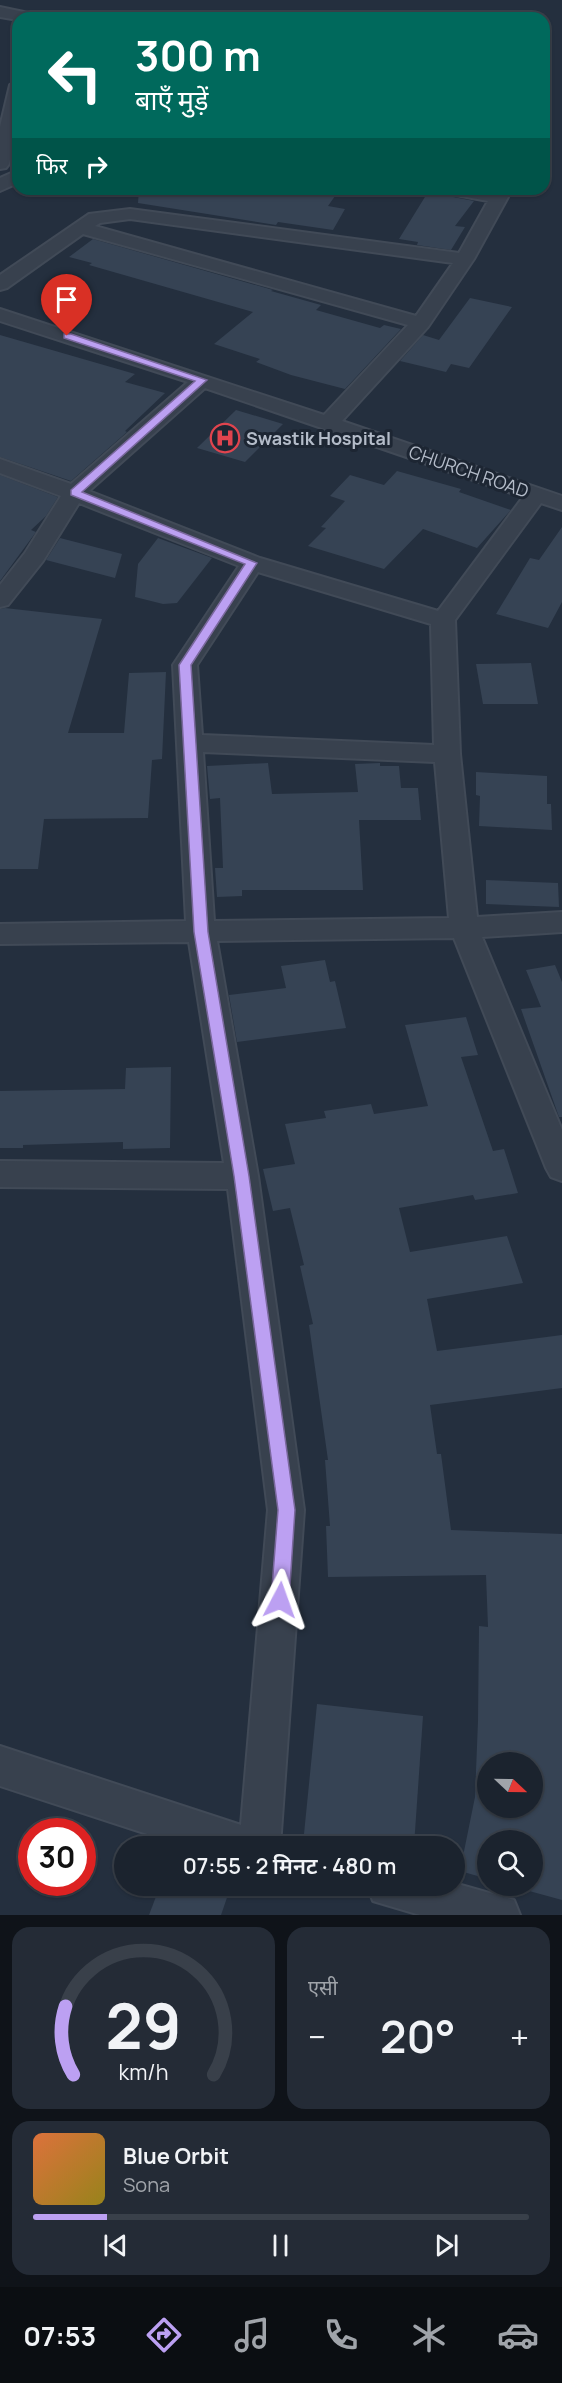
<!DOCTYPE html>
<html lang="hi">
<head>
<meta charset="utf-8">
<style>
	:root { --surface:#1b232e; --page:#242b36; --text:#f1f3f6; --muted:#a0a4aa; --line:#39404a; --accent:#bca0f2 }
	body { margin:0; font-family:Manrope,"Noto Sans Devanagari",sans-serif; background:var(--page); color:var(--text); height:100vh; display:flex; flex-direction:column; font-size:22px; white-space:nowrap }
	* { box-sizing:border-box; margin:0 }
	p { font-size:20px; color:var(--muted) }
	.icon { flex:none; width:33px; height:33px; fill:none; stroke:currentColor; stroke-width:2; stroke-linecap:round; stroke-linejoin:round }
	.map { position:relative; height:1915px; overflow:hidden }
	.panel { display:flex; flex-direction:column; gap:12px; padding:12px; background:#0f1319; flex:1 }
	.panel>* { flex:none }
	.top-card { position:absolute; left:12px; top:12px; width:538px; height:183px; border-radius:18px; box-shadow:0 2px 4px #0004,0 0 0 2px var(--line); background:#00695c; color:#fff; overflow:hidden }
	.needle { width:39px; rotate:112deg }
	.fabs { position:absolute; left:477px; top:1752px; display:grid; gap:12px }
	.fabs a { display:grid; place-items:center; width:66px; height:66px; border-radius:50%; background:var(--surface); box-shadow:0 2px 4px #0004,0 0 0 2px var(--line); font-size:30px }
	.speed { position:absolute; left:18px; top:1818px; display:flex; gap:12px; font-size:30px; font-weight:700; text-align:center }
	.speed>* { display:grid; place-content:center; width:78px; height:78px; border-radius:50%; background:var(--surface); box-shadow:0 2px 4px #0004,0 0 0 2px var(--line); line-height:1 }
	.speed .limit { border:9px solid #d22; background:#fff; color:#111 }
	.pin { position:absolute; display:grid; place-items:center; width:51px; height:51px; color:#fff; margin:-62px -26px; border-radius:50% 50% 50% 0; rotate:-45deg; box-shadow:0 0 6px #0007 }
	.pin .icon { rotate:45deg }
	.me { position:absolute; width:66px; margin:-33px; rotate:4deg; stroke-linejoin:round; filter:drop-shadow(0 0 4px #0008) }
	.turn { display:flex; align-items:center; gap:21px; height:126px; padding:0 24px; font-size:27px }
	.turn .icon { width:78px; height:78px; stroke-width:2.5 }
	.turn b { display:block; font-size:42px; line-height:51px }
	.then { display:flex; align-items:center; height:57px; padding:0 24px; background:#0003; gap:12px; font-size:22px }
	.big { font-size:45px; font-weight:600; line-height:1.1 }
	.panel .widget { flex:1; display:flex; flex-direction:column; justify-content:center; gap:9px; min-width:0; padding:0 21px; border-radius:18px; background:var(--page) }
	.panel .dial { align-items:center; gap:0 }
	.dial svg { height:156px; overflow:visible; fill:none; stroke:var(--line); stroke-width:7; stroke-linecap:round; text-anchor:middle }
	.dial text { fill:var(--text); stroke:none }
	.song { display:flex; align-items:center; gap:18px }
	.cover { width:72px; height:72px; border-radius:9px; background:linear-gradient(135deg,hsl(20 70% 55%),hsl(50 70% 35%)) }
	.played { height:6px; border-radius:3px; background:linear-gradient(90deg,var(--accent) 15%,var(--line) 15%) }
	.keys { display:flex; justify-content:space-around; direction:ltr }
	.heat { display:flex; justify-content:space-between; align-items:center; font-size:33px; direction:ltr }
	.panel .tiles { flex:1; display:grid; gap:12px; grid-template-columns:1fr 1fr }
	.widget:last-child { grid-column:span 2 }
	.trip { position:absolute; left:114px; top:1836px; width:351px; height:60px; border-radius:30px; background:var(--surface); box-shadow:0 2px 4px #0004,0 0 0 2px var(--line); font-weight:600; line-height:60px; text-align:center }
	.tabs { display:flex; height:96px; justify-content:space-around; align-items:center; background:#0b0e12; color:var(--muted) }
	.tabs .icon { width:42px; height:42px }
	.tabs .active { color:var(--accent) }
	.tabs b { font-size:27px; color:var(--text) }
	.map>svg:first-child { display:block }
</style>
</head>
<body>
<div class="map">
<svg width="562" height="1915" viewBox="0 0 562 1915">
	<rect width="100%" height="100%" fill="#242f3e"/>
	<g fill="#364354" fill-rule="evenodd">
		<path d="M139 189H340L328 206 345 209 333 230 278 222 276 225 138 203Z"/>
		<path d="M428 192 474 201 455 226 465 227 451 250 417 245 418 242 399 239Z"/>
		<path d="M93 239 273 290 271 291 321 305 316 310 380 328 384 325 401 329 345 389 291 375 256 362 260 359 214 344 253 312 89 265 92 263 69 257Z"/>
		<path d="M470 298 512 307 469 368 451 364 446 372 400 361 423 335 439 340Z"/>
		<path d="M0 335 135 374 125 382 165 393 125 431 127 432 71 481 0 457Z"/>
		<path d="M236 410 283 424 245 462 197 448Z"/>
		<path d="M397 471 461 489 459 492 511 510 477 548 423 529 384 569 308 546 326 528 321 527 345 501 330 496 350 475 384 485Z"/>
		<path d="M0 475 58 497 46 516 31 530 36 532 0 581Z"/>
		<path d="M562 527V602L548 628 496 614 530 558 539 560Z"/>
		<path d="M60 538 122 554 115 578 46 560Z"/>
		<path d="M158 538 212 558 177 603 163 604 135 597 138 564Z"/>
		<path d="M5 608 102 619 68 733H124L129 673 166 672 162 759 152 760 148 818 44 819 38 869H0V609Z"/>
		<path d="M531 663 538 704H483L476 664Z"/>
		<path d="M268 763 272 794 358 792 355 764 380 763V766H399L401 788H418L421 820H359L363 890H242V896L217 897 215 868H223L220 798 210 799 207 766Z"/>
		<path d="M476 772 547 776V804H551L552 830 479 826 480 796 476 795Z"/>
		<path d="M486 880 558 883 559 907 486 904Z"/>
		<path d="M325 960 330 982 335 981 346 1028 237 1042 229 995 286 988 281 966Z"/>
		<path d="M555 965 562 982V1117H559L521 1009 541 1007 526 970Z"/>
		<path d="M466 1017 478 1055 461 1057 493 1151 504 1149 518 1193 475 1200 473 1195 399 1208 410 1252 507 1236 523 1283 427 1299 437 1351 562 1335V1388L430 1405 437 1454H441L451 1530 562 1534V1900L511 1886H532V1840H488V1879L460 1871 475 1797 478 1721 479 1626 488 1627 486 1575 328 1577 326 1526H330L325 1460H328L309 1325 313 1324 300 1266 304 1265 290 1208 273 1211 263 1169 295 1164 285 1124 326 1118 324 1111 371 1104 374 1114 428 1106 405 1025ZM488 1762H532V1808H488Z"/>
		<path d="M171 1067 170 1148 123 1149V1142L23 1145V1148H0V1091L125 1089 126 1068Z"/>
		<path d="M317 1704 423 1716 414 1846H327L303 1844Z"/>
		<path d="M160 1886H231L221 1915H149Z"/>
	</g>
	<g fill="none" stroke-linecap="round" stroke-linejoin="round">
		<g stroke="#414a57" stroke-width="4">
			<g id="street">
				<path d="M0 7 38 15 41 18H18V20L0 17Z"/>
				<path d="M18 80V122L9 164 6 168 0 169V127L10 85Z"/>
				<path d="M18 170V183L0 191V178Z"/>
				<path d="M442 189H508V197L474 259 428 327 342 421 562 496V510L541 503 455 620 460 754 477 917 562 912V932L482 937 562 1130V1181L551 1177 546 1168 454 938 217 941 258 1176 304 1510 280 1846H184L0 1786V1746L241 1825 268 1510 228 1189 0 1187V1161L224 1163 189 942 0 944V924L186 921 173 665 239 566 79 503 43 561 8 605 0 607V585L25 553 61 496 0 473V459L71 484 188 382 0 321V309L324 415 408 325 83 234 7 288 0 290V275L89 214 130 209 459 253 488 201 445 193ZM130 219 453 263 416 316 95 226 100 223ZM205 388 523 497 438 611 260 558 89 491ZM258 572 431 624 434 745 202 735 197 665ZM203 752 435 762 449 918 214 921Z"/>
				<path d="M454 1883 514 1900 520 1915H420L373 1901 367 1886H454Z"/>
			</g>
		</g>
		<use href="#street" fill="#38414e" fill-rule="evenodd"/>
	</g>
	<path fill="#bca0f2" stroke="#7a689d" stroke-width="1.5" d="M64 334H71L207 380 82 492 257 563 191 665 208 932 249 1176 295 1510 289 1600 286 1606 280 1609 273 1606 271 1600 278 1510 234 1176 194 932 179 665 245 564 71 495V490L195 381 64 338Z"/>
	<defs>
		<g id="hospital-ring" transform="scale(1.5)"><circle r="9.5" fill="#1d2633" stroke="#e0444e" stroke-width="1.5"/><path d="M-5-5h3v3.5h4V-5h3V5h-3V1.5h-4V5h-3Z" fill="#e0444e"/></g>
	</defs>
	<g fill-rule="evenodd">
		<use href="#hospital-ring" x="225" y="438"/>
	</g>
	<g text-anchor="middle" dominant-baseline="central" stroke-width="6" stroke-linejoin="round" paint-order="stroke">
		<g font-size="18" font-weight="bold" fill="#b4bcc9" stroke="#1d2633" text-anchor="start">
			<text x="246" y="438">Swastik Hospital</text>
		</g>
		<g font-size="18" fill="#b4bcc9" stroke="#1d2633">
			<text transform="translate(469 471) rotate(19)">CHURCH ROAD</text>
		</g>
	</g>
</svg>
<div class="fabs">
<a><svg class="needle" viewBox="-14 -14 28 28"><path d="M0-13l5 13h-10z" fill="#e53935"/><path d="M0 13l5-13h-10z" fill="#a0a4aa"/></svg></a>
<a><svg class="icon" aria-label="search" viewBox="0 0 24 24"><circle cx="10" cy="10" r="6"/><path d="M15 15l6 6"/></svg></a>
</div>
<div class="speed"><div class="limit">30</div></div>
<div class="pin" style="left:67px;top:336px;background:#d93025"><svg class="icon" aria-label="arrive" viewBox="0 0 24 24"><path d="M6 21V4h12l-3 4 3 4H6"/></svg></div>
<svg class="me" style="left:280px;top:1600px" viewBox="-20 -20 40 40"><path d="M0-17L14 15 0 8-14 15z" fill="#bca0f2" stroke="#fff" stroke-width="4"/></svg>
<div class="trip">07:55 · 2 मिनट · 480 m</div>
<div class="top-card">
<div class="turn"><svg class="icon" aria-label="left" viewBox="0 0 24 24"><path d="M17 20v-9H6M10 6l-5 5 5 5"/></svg><div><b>300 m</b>बाएँ मुड़ें</div></div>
<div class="then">फिर<svg class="icon" aria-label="right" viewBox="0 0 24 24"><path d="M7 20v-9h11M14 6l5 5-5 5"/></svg></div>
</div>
</div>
<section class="panel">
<div class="tiles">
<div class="widget dial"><svg viewBox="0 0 100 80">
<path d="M14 69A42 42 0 1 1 86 69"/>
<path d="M14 69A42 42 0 0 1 10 34" stroke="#bca0f2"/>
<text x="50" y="56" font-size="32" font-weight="700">29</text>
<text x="50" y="72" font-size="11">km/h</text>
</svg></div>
<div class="widget"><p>एसी</p>
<div class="heat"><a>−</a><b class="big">20°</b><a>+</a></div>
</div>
<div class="widget">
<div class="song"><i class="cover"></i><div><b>Blue Orbit</b><p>Sona</p></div></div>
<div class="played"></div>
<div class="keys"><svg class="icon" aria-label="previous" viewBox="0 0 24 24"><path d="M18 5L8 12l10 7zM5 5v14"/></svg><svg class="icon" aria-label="pause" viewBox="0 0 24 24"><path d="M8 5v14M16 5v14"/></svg><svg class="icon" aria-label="next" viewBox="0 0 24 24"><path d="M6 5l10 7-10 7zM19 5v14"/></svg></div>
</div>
</div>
</section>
<nav class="tabs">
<b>07:53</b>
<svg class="icon active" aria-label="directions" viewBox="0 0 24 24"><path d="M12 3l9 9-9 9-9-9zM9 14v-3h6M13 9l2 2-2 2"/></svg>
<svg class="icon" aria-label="music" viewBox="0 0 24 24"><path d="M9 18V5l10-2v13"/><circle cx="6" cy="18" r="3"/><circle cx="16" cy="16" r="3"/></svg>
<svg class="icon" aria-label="phone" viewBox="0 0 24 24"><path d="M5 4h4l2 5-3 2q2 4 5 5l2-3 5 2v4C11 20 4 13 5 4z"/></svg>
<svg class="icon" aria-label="climate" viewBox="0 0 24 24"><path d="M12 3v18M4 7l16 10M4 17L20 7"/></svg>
<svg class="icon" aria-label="car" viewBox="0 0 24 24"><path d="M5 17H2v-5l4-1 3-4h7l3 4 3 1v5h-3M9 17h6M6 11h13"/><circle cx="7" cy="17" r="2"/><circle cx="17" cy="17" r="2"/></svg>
</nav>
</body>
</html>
